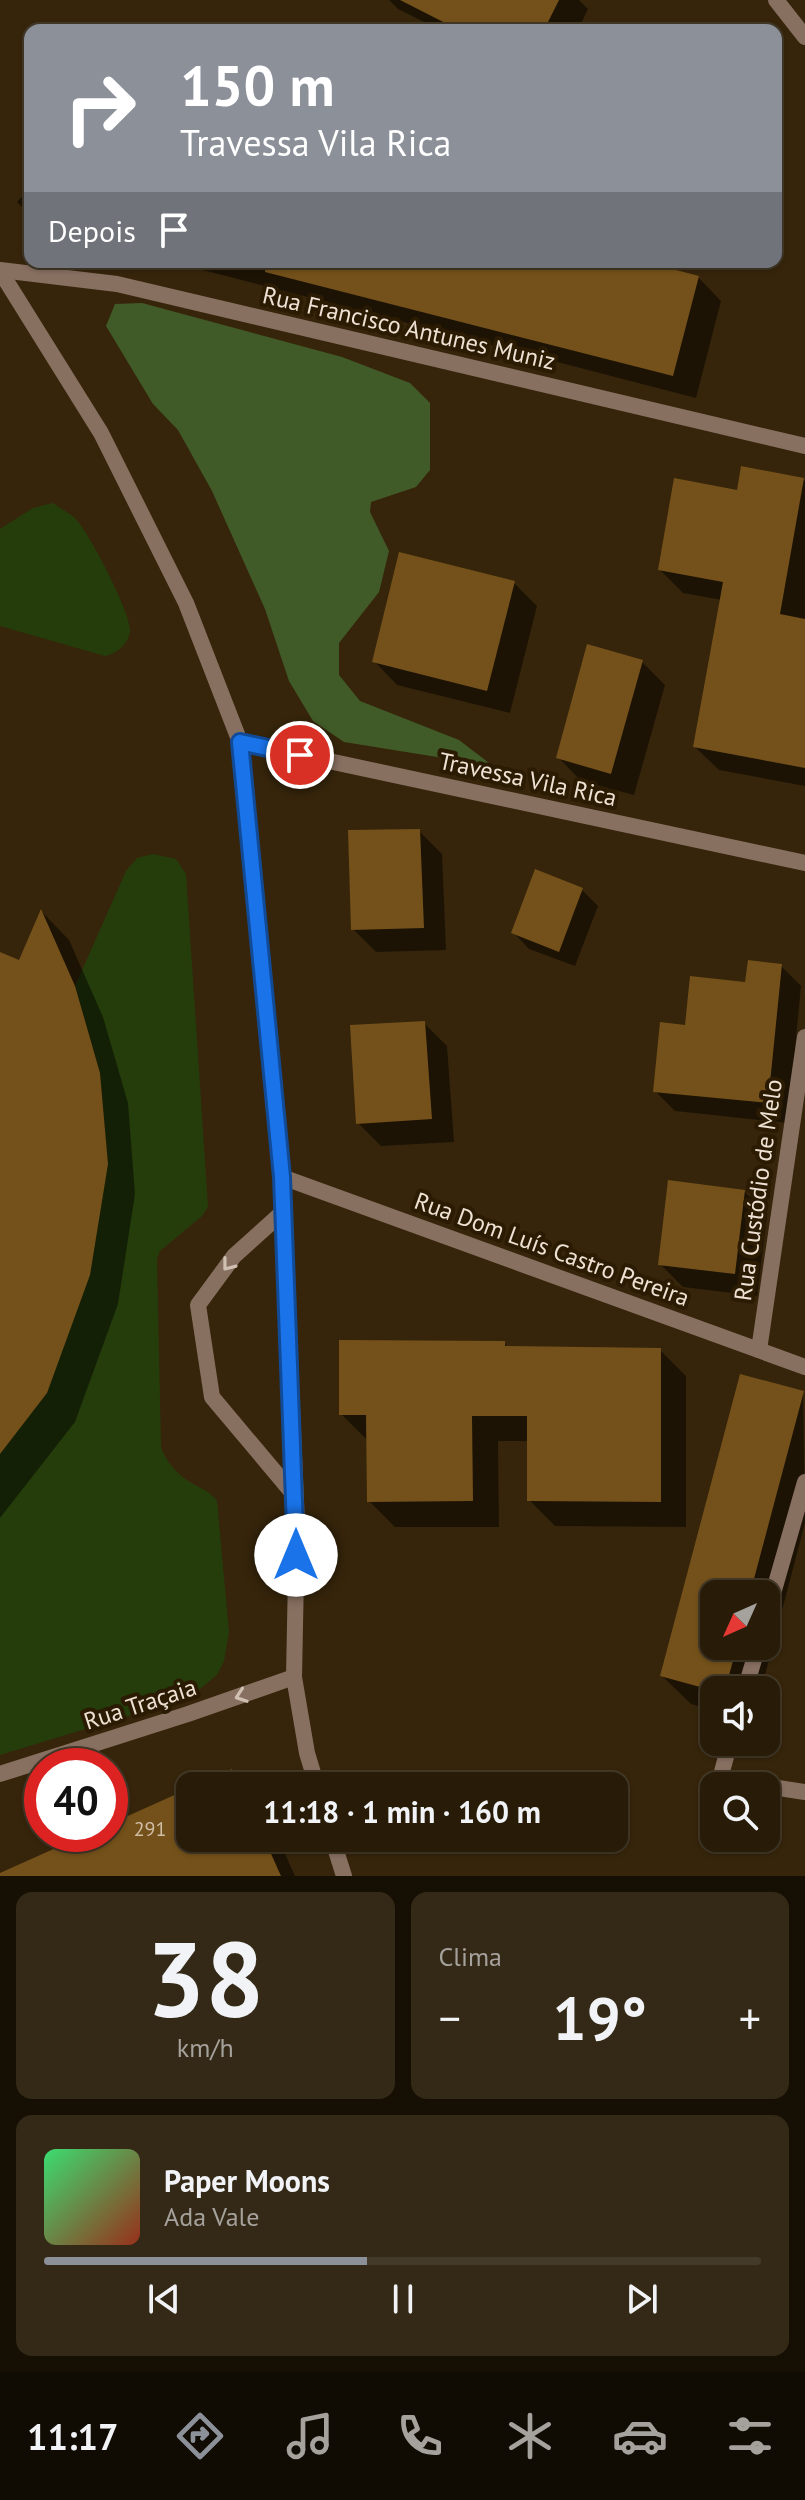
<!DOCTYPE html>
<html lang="pt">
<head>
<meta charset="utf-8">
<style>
	:root { --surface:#281c08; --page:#342916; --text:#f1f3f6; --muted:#a5a19c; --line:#443a29; --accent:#8c9099 }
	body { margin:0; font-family:"PT Sans",sans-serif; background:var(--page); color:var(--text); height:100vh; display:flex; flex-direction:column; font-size:30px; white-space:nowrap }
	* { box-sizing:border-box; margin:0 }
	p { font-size:26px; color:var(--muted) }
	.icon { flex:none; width:44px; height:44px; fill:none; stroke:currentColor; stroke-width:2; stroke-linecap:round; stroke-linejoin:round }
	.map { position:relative; height:1876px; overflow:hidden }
	.drawer { display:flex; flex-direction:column; gap:16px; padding:16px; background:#160f04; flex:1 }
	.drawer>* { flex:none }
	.top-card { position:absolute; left:24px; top:24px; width:758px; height:244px; border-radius:16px; box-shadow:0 2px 6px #0004,0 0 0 2px var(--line); background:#8c9099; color:#fff; overflow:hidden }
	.needle { width:52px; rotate:225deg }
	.buttons { position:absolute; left:700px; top:1580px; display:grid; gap:16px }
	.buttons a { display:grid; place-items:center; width:80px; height:80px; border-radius:16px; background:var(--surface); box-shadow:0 2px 6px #0004,0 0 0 2px var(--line); font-size:40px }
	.speed { position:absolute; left:24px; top:1748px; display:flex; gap:16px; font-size:40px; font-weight:700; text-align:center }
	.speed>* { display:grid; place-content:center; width:104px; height:104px; border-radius:50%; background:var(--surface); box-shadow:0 2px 6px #0004,0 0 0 2px var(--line); line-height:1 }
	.speed .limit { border:12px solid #d22; background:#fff; color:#111 }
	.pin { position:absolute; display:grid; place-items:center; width:68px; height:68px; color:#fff; margin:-34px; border:4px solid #fff; border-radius:50%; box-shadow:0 2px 8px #0007 }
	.me { position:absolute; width:88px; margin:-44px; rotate:0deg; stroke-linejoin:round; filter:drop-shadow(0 0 6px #0008) }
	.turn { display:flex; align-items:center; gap:28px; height:168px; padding:0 24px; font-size:36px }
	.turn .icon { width:104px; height:104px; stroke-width:2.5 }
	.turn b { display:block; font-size:56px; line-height:68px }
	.then { display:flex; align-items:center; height:76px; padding:0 24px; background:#0003; gap:16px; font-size:30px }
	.big { font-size:60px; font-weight:600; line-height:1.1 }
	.drawer .widget { flex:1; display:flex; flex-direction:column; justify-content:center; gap:12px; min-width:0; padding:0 28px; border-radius:16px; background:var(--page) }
	.drawer .dial { align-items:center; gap:0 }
	.dial b { font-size:104px; line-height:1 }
	.song { display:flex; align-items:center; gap:24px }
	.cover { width:96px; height:96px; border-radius:12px; background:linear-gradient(135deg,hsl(140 70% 55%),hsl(10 70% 35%)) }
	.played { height:8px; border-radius:4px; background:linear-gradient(90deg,var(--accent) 45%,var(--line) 45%) }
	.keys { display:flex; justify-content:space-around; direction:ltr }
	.heat { display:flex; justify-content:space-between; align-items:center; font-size:44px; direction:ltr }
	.drawer .tiles { flex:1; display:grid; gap:16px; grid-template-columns:1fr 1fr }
	.widget:last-child { grid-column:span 2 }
	.trip { position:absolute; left:176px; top:1772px; width:452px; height:80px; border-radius:16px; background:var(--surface); box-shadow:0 2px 6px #0004,0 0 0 2px var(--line); font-weight:600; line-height:80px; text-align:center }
	.tab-bar { display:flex; height:128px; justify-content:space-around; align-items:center; background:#100b03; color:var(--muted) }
	.tab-bar .icon { width:56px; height:56px }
	.tab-bar .on { color:var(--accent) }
	.tab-bar b { font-size:36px; color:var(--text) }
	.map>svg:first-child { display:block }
</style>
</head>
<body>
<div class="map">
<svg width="805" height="1876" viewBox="0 0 805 1876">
	<rect width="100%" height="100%" fill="#36250b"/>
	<g fill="#253d0b">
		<path d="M53 503C59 508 68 512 74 517 88 530 131 613 130 631 129 643 117 654 105 656L0 626V529L33 508Z"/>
		<path d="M153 854 176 859 186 874 208 1207 202 1216 160 1251 157 1259 161 1447C166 1461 177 1475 190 1482 201 1489 209 1490 217 1501L229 1632 224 1661 217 1675 190 1697 0 1755V1454L47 1393 108 1164 100 1073 75 986 126 871 137 858Z"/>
	</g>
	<path fill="#415b28" d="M142 303 342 357 410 383 430 403V470L416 487 371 502 370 512 389 551 379 592 339 643V675L360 701 459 740 493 766 344 742 313 721 289 681 265 609 212 491 178 430 153 404 106 326 115 304Z"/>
	<g fill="#0007" fill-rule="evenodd">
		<path d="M389 0H579L588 9 578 30H440L398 9Z"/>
		<path d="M30 188V215L17 202Z"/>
		<path d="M187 262H660L658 267 698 277 721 301 696 398 191 267Z"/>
		<path d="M804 480 805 481V786L719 770 695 747 722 600 683 593 660 570 738 492Z"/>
		<path d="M514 583 537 606 510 713 397 685 374 661Z"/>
		<path d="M642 662 665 685 634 795 581 781 558 757Z"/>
		<path d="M419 831 442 854 446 950 376 952 353 929Z"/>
		<path d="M582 890 598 906 575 966 529 949 513 932Z"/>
		<path d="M42 912 69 940 103 1017 128 1103 135 1194 118 1304 75 1422 0 1518V954L21 962Z"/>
		<path d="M781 966 801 986 788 1123 675 1111 655 1091 687 1028 747 984Z"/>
		<path d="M424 1023 447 1046 454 1142 381 1146 358 1123Z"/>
		<path d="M744 1191 767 1215 757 1296 683 1287 660 1264Z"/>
		<path d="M504 1343 509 1348 660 1350 686 1376V1527L555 1526 529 1500V1441H498L499 1527H395L369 1501 368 1441 341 1414Z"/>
		<path d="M803 1393 805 1523 761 1690H714V1711L691 1704 662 1676ZM714 1594H766V1646H714Z"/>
		<path d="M232 1771 246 1786H199Z"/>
		<path d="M190 1790V1838H278L295 1876H13L92 1834H110V1826Z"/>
	</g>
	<g fill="#74511a">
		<path d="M400 0H559L544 30H459Z"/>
		<path d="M266 262H646L699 276 673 376 265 272Z"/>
		<path d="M741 466 804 478 780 614 805 619V768L693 747 723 582 658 570 674 478 737 490Z"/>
		<path d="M399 552 515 581 487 691 372 662Z"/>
		<path d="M587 644 643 660 611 774 556 758Z"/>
		<path d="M420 829 424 928 351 930 348 830Z"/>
		<path d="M535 869 583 888 559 952 511 933Z"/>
		<path d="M41 909 75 986 100 1073 108 1164 90 1275 47 1393 0 1454V952L19 960Z"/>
		<path d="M748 960 782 964 768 1103 653 1092 660 1022 685 1025 690 976 745 982Z"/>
		<path d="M425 1021 432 1119 356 1124 350 1025Z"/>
		<path d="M668 1180 745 1190 735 1274 658 1265Z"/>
		<path d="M339 1340 505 1341V1346L661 1348V1502L527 1501V1416H472L473 1501 367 1502 366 1415H339Z"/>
		<path d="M740 1374 804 1391 750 1594H714V1646H737L725 1690H711L660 1676Z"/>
		<path d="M232 1769 240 1786H194Z"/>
		<path d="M190 1788V1838H264L281 1876H0V1873L87 1834H110V1824Z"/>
	</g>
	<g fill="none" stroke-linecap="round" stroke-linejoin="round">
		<path stroke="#887061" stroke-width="16" d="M284 1211 234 1256 198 1305 212 1397 296 1497"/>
		<g stroke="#887061" stroke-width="16">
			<path d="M776 0 805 37"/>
			<path d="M0 270 117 284 805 446"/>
			<path d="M240 742 805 863"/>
			<path d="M282 1177 805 1367"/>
			<path d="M759 1350 805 1037"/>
			<path d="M766 1618 805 1482"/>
			<path d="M745 1690 758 1646"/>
			<path d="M730 1742 720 1779 805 1792"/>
			<path d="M0 1774 188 1714 294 1677"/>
		</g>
		<g stroke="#887061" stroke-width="16">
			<path d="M0 271 101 433 186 603 240 742 282 1177 297 1524 294 1677 307 1753 317 1786"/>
			<path d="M332 1838 344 1876"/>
		</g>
	</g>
	<defs><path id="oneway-chevron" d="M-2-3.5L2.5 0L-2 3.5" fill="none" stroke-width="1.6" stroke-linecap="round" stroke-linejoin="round" transform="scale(2)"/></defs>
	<g stroke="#cfc0b2">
		<use href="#oneway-chevron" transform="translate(228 1265) rotate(128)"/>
		<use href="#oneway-chevron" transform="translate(241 1696) rotate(161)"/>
	</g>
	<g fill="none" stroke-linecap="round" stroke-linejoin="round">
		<g stroke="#114b97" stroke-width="20">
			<path id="route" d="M296 1555 282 1177 240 742 300 755"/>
		</g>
		<use href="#route" stroke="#1a73e8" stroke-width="14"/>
	</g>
	<g text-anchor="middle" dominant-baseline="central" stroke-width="8" stroke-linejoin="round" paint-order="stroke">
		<g font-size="20" fill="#d0bea6">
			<text x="150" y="1829">291</text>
		</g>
		<g font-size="24" fill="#eee2d4" stroke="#2b1b03">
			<text transform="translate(409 328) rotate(13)">Rua Francisco Antunes Muniz</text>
			<text transform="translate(528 779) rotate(12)">Travessa Vila Rica</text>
			<text transform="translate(758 1190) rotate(-82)">Rua Custódio de Melo</text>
			<text transform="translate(552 1249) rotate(20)">Rua Dom Luís Castro Pereira</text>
			<text transform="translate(140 1704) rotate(-18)">Rua Traçaia</text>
		</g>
	</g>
</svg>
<div class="buttons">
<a><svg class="needle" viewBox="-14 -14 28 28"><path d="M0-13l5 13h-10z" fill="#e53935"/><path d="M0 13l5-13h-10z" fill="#a5a19c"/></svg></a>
<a><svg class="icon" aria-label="sound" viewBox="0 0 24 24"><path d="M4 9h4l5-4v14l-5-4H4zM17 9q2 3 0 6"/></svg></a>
<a><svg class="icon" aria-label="search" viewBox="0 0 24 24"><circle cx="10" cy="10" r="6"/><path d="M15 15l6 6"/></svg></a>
</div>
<div class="speed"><div class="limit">40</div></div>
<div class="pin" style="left:300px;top:755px;background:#d93025"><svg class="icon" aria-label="arrive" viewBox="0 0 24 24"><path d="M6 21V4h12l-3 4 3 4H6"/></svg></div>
<svg class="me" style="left:296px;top:1555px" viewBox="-20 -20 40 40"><circle r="19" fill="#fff"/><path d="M0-13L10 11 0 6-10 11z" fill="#1a73e8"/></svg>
<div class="trip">11:18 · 1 min · 160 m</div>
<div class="top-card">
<div class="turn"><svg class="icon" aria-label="right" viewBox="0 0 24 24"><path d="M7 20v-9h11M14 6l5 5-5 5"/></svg><div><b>150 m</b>Travessa Vila Rica</div></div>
<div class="then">Depois<svg class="icon" aria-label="arrive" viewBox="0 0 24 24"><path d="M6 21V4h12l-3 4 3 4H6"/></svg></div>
</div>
</div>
<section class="drawer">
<div class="tiles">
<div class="widget dial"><b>38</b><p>km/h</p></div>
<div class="widget"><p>Clima</p>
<div class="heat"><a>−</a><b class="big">19°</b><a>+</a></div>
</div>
<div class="widget">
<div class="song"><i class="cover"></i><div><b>Paper Moons</b><p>Ada Vale</p></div></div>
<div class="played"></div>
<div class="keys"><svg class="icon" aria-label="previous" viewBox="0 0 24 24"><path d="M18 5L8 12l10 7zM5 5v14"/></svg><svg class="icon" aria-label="pause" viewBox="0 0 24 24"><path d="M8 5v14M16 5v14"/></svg><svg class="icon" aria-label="next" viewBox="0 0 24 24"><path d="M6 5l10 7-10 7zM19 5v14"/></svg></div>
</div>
</div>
</section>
<nav class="tab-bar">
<b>11:17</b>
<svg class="icon on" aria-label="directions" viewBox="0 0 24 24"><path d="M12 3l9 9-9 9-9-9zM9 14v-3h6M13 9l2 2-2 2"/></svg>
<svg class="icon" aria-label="music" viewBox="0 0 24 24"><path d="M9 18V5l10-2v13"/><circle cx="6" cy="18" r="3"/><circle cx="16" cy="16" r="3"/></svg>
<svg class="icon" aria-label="phone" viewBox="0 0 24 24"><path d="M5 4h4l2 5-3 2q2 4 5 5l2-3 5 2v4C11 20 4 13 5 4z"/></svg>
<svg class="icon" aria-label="climate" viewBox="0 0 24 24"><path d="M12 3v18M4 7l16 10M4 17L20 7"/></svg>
<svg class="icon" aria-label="car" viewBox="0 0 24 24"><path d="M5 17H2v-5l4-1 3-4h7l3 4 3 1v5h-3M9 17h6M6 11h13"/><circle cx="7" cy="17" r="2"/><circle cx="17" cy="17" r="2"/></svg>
<svg class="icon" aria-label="filters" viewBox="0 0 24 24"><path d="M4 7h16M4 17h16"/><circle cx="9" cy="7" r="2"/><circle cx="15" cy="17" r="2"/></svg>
</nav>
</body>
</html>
